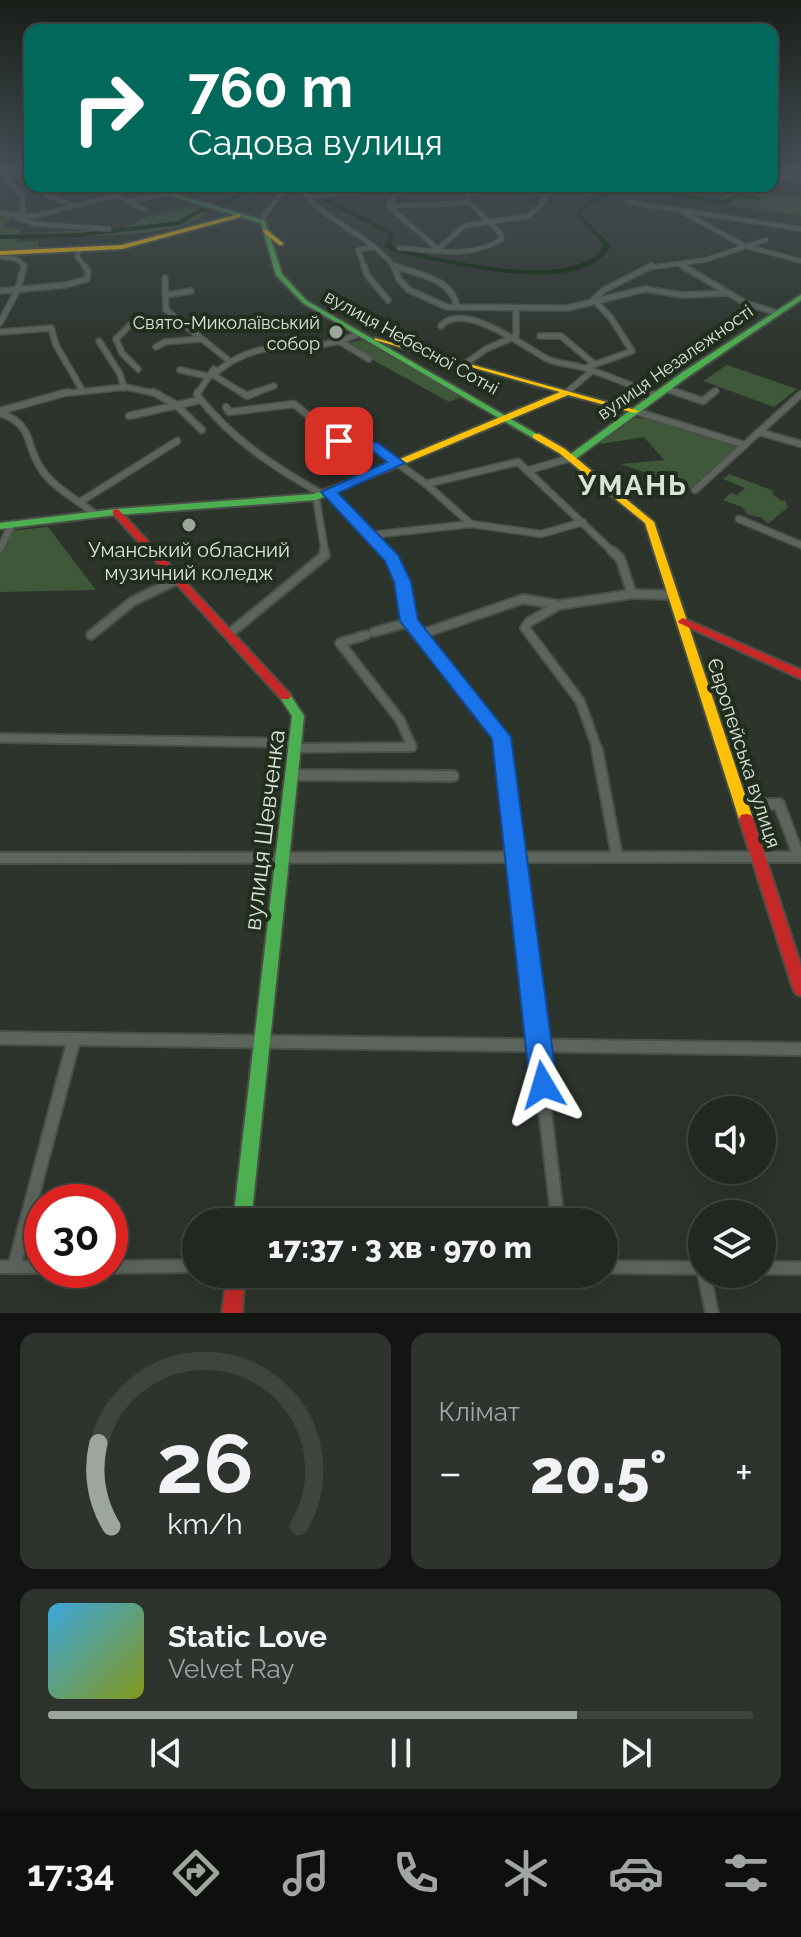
<!DOCTYPE html>
<html lang="uk">
<head>
<meta charset="utf-8">
<style>
	:root { --surface:#222721; --page:#2e332e; --text:#f1f3f6; --muted:#a2a5a5; --line:#3f443f; --accent:#9da69c }
	body { margin:0; font-family:Raleway,sans-serif; background:var(--page); color:var(--text); height:100vh; display:flex; flex-direction:column; font-size:30px; white-space:nowrap }
	* { box-sizing:border-box; margin:0 }
	p { font-size:26px; color:var(--muted) }
	.icon { flex:none; width:44px; height:44px; fill:none; stroke:currentColor; stroke-width:2; stroke-linecap:round; stroke-linejoin:round }
	.map { position:relative; height:1313px; overflow:hidden }
	.panel { display:flex; flex-direction:column; gap:20px; padding:20px; background:#131512; flex:1 }
	.panel>* { flex:none }
	.top-card { position:absolute; left:24px; top:24px; width:754px; height:168px; border-radius:16px; box-shadow:0 8px 32px #0002,0 0 0 2px var(--line); background:#00695c; color:#fff; overflow:hidden }
	.controls { position:absolute; left:688px; top:1096px; display:grid; gap:16px }
	.controls a { display:grid; place-items:center; width:88px; height:88px; border-radius:50%; background:var(--surface); box-shadow:0 8px 32px #0002,0 0 0 2px var(--line); font-size:40px }
	.speed { position:absolute; left:24px; top:1184px; display:flex; gap:16px; font-size:40px; font-weight:700; text-align:center }
	.speed>* { display:grid; place-content:center; width:104px; height:104px; border-radius:50%; background:var(--surface); box-shadow:0 8px 32px #0002,0 0 0 2px var(--line); line-height:1 }
	.speed .limit { border:12px solid #d22; background:#fff; color:#111 }
	.pin { position:absolute; display:grid; place-items:center; width:68px; height:68px; color:#fff; margin:-34px; border-radius:16px; box-shadow:0 4px 12px #0006 }
	.me { position:absolute; width:88px; margin:-44px; rotate:353deg; stroke-linejoin:round; filter:drop-shadow(0 0 6px #0008) }
	.turn { display:flex; align-items:center; gap:28px; height:168px; padding:0 32px; font-size:36px }
	.turn .icon { width:104px; height:104px; stroke-width:2.5 }
	.turn b { display:block; font-size:56px; line-height:68px }
	.big { font-size:60px; font-weight:800; line-height:1.1 }
	.panel .card { flex:1; display:flex; flex-direction:column; justify-content:center; gap:12px; min-width:0; padding:0 28px; border-radius:16px; background:var(--page) }
	.panel .dial { align-items:center; gap:0 }
	.dial svg { height:208px; overflow:visible; fill:none; stroke:var(--line); stroke-width:7; stroke-linecap:round; text-anchor:middle }
	.dial text { fill:var(--text); stroke:none }
	.song { display:flex; align-items:center; gap:24px }
	.cover { width:96px; height:96px; border-radius:12px; background:linear-gradient(135deg,hsl(200 70% 55%),hsl(70 70% 35%)) }
	.played { height:8px; border-radius:4px; background:linear-gradient(90deg,var(--accent) 75%,var(--line) 75%) }
	.keys { display:flex; justify-content:space-around; direction:ltr }
	.heat { display:flex; justify-content:space-between; align-items:center; font-size:44px; direction:ltr }
	.panel .tiles { flex:1; display:grid; gap:20px; grid-template-columns:1fr 1fr }
	.card:last-child { grid-column:span 2 }
	.trip { position:absolute; left:182px; top:1208px; width:436px; height:80px; border-radius:40px; background:var(--surface); box-shadow:0 8px 32px #0002,0 0 0 2px var(--line); font-weight:800; line-height:80px; text-align:center }
	.tab-bar { display:flex; height:128px; justify-content:space-around; align-items:center; background:#0e100d; color:var(--muted) }
	.tab-bar .icon { width:56px; height:56px }
	.tab-bar .current { color:var(--accent) }
	.tab-bar b { font-size:36px; color:var(--text) }
	.map>svg:first-child { display:block }
</style>
</head>
<body>
<div class="map">
<svg width="801" height="1313" viewBox="0 0 801 1313">
	<rect width="100%" height="100%" fill="#2d342c"/>
	<g fill="#3e5839">
		<path d="M732 190 801 198V216L714 203Z"/>
		<path d="M189 207 208 213C172 243 65 233 18 238L17 242 39 241 37 251 0 253V234L3 233 0 232V213L13 216 2 227 20 230 19 234 123 228 147 217Z"/>
		<path d="M362 340 464 396 449 402 344 344Z"/>
		<path d="M727 365 797 389 774 407 703 381Z"/>
		<path d="M635 418 647 419 740 447 693 490 621 464 664 460 644 437 601 444 600 442Z"/>
		<path d="M729 474 774 491 772 494 782 501 785 500 788 507 768 524 762 518 747 514 742 507 723 500 731 493 737 495 745 488 723 479Z"/>
		<path d="M48 527 96 590 0 592V552L9 531Z"/>
	</g>
	<g fill="none" stroke-linecap="round" stroke-linejoin="round">
		<path stroke="#0a2507" stroke-width="2" d="M598 186 603 195"/>
		<g fill="#0a2507" fill-rule="evenodd">
			<path d="M245 186H251C241 197 226 207 212 205L237 195Z"/>
			<path d="M315 186H321L325 197 395 233 391 246 395 248C446 259 545 286 592 258 597 255 601 250 604 245L575 214 591 199 611 190H658L723 200 739 193 761 198 758 200 740 197 724 204 658 194H612L595 201 581 214 611 245C608 250 604 256 599 260 558 292 439 262 391 251L385 246 390 235 320 199Z"/>
			<path d="M203 207 208 208 180 225 79 237 0 239V235L79 233 178 221Z"/>
		</g>
		<g stroke="#495048" stroke-width="6">
			<g id="street-far5">
				<path d="M0 169 7 171 6 179 23 195V211L17 215"/>
				<path d="M7 171 23 167"/>
				<path d="M772 177 801 180"/>
				<path d="M95 186 146 210"/>
				<path d="M290 186 301 188C325 223 370 234 395 268"/>
				<path d="M403 186 388 206 438 249 464 226 528 216 540 206 551 186"/>
				<path d="M478 186 546 192"/>
				<path d="M48 196 75 206"/>
				<path d="M307 197 359 191V186"/>
				<path d="M131 201 185 189H210"/>
				<path d="M627 202 801 229"/>
				<path d="M388 206 469 203"/>
				<path d="M0 213 35 216 117 195"/>
				<path d="M684 213 745 246 801 261"/>
				<path d="M16 217 35 224 109 229"/>
				<path d="M263 222 265 214 287 186"/>
				<path d="M399 248C434 250 471 259 502 239L500 233 467 200 474 186"/>
				<path d="M80 250 77 256 86 268"/>
				<path d="M0 257 16 259 24 265 23 268"/>
				<path d="M679 264 686 268"/>
				<path d="M394 266 400 268"/>
				<path d="M365 268 358 250 374 247"/>
				<path d="M647 268 705 260 766 240"/>
			</g>
		</g>
		<g stroke="#495048" stroke-width="8">
			<g id="street-far4">
				<path d="M364 266 367 275 388 300"/>
				<path d="M394 266 399 279 409 290 447 307 568 308 645 289 682 295 726 293"/>
				<path d="M395 266C419 275 451 278 457 306"/>
				<path d="M683 266 745 303 778 313"/>
				<path d="M165 278 166 310 227 359"/>
				<path d="M0 291 66 285 87 279 88 271 85 266"/>
				<path d="M165 295 191 291"/>
				<path d="M594 299 604 290 651 266"/>
				<path d="M0 323 18 289 24 266"/>
				<path d="M441 326C463 300 525 347 547 359 558 364 572 364 584 368 608 375 631 386 654 394"/>
				<path d="M0 332 51 328 56 345 81 388"/>
				<path d="M540 336H561L593 363"/>
				<path d="M99 341 120 374 124 388"/>
				<path d="M339 341 369 359"/>
				<path d="M156 347 165 342 200 339"/>
				<path d="M465 364 486 349 516 336V308"/>
				<path d="M585 368 632 351 611 318 594 300"/>
				<path d="M138 369 122 353 116 339 131 324 144 327 174 319"/>
				<path d="M180 370 207 376"/>
				<path d="M665 389 682 394"/>
				<path d="M567 392 592 371"/>
				<path d="M58 394 126 387 158 394"/>
				<path d="M197 394 214 369"/>
				<path d="M244 394 213 375C266 329 302 360 358 334"/>
				<path d="M251 394 274 386"/>
				<path d="M712 394 716 391"/>
			</g>
		</g>
		<g stroke="#495048" stroke-width="9">
			<g id="street-far3">
				<path d="M153 392 175 404 202 430"/>
				<path d="M198 392 197 395C231 439 274 467 322 494"/>
				<path d="M241 392 247 396 257 392"/>
				<path d="M649 392 656 395"/>
				<path d="M676 392 703 401 714 392"/>
				<path d="M226 407 229 412 294 404 341 442 374 446 426 484 471 524"/>
				<path d="M0 411 68 392"/>
				<path d="M635 411 745 445"/>
				<path d="M0 413C36 426 24 445 42 470 53 487 79 501 95 514"/>
				<path d="M129 416 200 400"/>
				<path d="M759 432 801 444"/>
				<path d="M529 470 571 458"/>
				<path d="M426 484 518 462 614 553"/>
				<path d="M695 490 801 394"/>
				<path d="M328 492 386 553"/>
				<path d="M316 497 325 553"/>
				<path d="M80 502 177 441"/>
				<path d="M739 519 801 545"/>
				<path d="M371 535 471 524 541 534 583 522"/>
				<path d="M0 549 12 524"/>
			</g>
		</g>
		<g stroke="#495048" stroke-width="12">
			<g id="street-far2">
				<path d="M384 551C408 575 397 603 412 624 439 665 473 702 503 741L504 751"/>
				<path d="M612 551 620 558 632 594"/>
				<path d="M559 605 529 622 525 628 580 701 598 751"/>
				<path d="M374 632 410 622"/>
				<path d="M229 634 325 555 324 551"/>
				<path d="M91 635 133 601 179 579"/>
				<path d="M419 635 523 599 559 605 632 594 674 595"/>
				<path d="M0 738 297 743"/>
				<path d="M296 748 412 747 400 720 340 643 366 635"/>
			</g>
		</g>
		<g stroke="#495048" stroke-width="14">
			<g id="street-far1">
				<path d="M504 749 533 1001"/>
				<path d="M597 749 617 856"/>
				<path d="M293 775 453 776"/>
				<path d="M741 804H779L799 857"/>
				<path d="M0 858 801 857"/>
			</g>
		</g>
		<g stroke="#495048" stroke-width="16">
			<g id="street">
				<path d="M532 999 558 1222"/>
				<path d="M0 1038 801 1049"/>
				<path d="M0 1267H42"/>
				<path d="M14 1267 74 1039"/>
				<path d="M110 1267 196 1266"/>
				<path d="M604 1267 702 1268"/>
				<path d="M762 1268H801"/>
				<path d="M704 1274 712 1313"/>
			</g>
		</g>
		<g stroke="#495048" stroke-width="4">
			<g id="fast">
				<path d="M139 186H147L265 221 282 274 307 301 540 436 539 438H533L303 303 276 275 261 223Z"/>
				<path d="M801 295V300L689 376 574 460H568V456L683 372Z"/>
				<path d="M384 466 388 469 387 471 316 500 116 515 0 529V523L116 509 314 494Z"/>
				<path d="M285 692 289 693 304 716 251 1222H233L292 716 279 696 281 693Z"/>
			</g>
		</g>
		<g stroke="#495048" stroke-width="4">
			<g id="slow">
				<path d="M239 214 241 217 122 249 0 255V251L122 245Z"/>
				<path d="M263 230H267L283 243V245H279L263 232Z"/>
				<path d="M375 338 639 411 635 413 568 395 387 471H381V467L560 392 375 340Z"/>
				<path d="M533 434H539L565 449 654 522 753 819 751 823 746 824 741 823 739 819 645 523 559 453 533 438Z"/>
			</g>
		</g>
		<g stroke="#495048" stroke-width="4">
			<g id="jam">
				<path d="M116 509 119 510 289 693 291 696 289 699H281L113 514V510Z"/>
				<path d="M683 618 801 670V679L679 623 678 621Z"/>
				<path d="M746 814 751 815 753 819 801 966V996L796 994 793 989 739 819 741 815Z"/>
				<path d="M227 1274H245L242 1313H222Z"/>
			</g>
		</g>
		<use href="#street-far5" stroke="#5d645c" stroke-width="4"/>
		<use href="#street-far4" stroke="#5d645c" stroke-width="5"/>
		<use href="#street-far3" stroke="#5d645c" stroke-width="6"/>
		<use href="#street-far2" stroke="#5d645c" stroke-width="8"/>
		<use href="#street-far1" stroke="#5d645c" stroke-width="10"/>
		<use href="#street" stroke="#5d645c" stroke-width="12"/>
		<use href="#fast" fill="#4caf50" fill-rule="evenodd"/>
		<use href="#slow" fill="#ffc107" fill-rule="evenodd"/>
		<use href="#jam" fill="#c62828" fill-rule="evenodd"/>
	</g>
	<linearGradient id="sky" x2="0" y2="1"><stop stop-color="#191d18"/><stop offset="0.48" stop-color="#465056"/><stop offset="1" stop-color="#465056" stop-opacity="0"/></linearGradient>
	<rect width="801" height="351" fill="url(#sky)"/>
	<path fill="#1a73e8" stroke="#114b97" stroke-width="2" d="M339 437 378 443 405 463 338 493 398 555 411 582 418 620 511 737 557 1085 553 1094 543 1098 534 1094 530 1085 492 739 400 621 394 582 385 561 321 492 387 462 370 449 334 444 332 441Z"/>
	<g fill="#9da69c" stroke="#212e1e" stroke-width="3">
		<circle cx="336" cy="332" r="8"/>
		<circle cx="189" cy="525" r="8"/>
	</g>
	<g text-anchor="middle" dominant-baseline="central" stroke-width="8" stroke-linejoin="round" paint-order="stroke">
		<g font-size="18" fill="#dae3d8" stroke="#212e1e" text-anchor="end">
			<text x="320" y="322">Свято-Миколаївський<tspan x="320" dy="21">собор</tspan></text>
		</g>
		<g font-size="18" fill="#dae3d8" stroke="#212e1e">
			<text transform="translate(412 342) rotate(29)">вулиця Небесної Сотні</text>
			<text transform="translate(675 362) rotate(-35)">вулиця Незалежності</text>
		</g>
		<g font-size="20" fill="#dae3d8" stroke="#212e1e">
			<text x="189" y="550">Уманський обласний<tspan x="189" dy="23">музичний коледж</tspan></text>
		</g>
		<g font-size="20" fill="#dae3d8" stroke="#212e1e">
			<text transform="translate(744 753) rotate(72)">Європейська вулиця</text>
		</g>
		<g font-size="24" fill="#dae3d8" stroke="#212e1e">
			<text transform="translate(264 830) rotate(-83)">вулиця Шевченка</text>
		</g>
		<g font-size="28" font-weight="bold" letter-spacing="2" fill="#dae3d8" stroke="#212e1e">
			<text x="633" y="485">УМАНЬ</text>
		</g>
	</g>
</svg>
<div class="controls">
<a><svg class="icon" aria-label="sound" viewBox="0 0 24 24"><path d="M4 9h4l5-4v14l-5-4H4zM17 9q2 3 0 6"/></svg></a>
<a><svg class="icon" aria-label="layers" viewBox="0 0 24 24"><path d="M12 4l9 5-9 5-9-5zM3 14l9 5 9-5"/></svg></a>
</div>
<div class="speed"><div class="limit">30</div></div>
<div class="pin" style="left:339px;top:441px;background:#d93025"><svg class="icon" aria-label="arrive" viewBox="0 0 24 24"><path d="M6 21V4h12l-3 4 3 4H6"/></svg></div>
<svg class="me" style="left:543px;top:1085px" viewBox="-20 -20 40 40"><path d="M0-17L14 15 0 8-14 15z" fill="#1a73e8" stroke="#fff" stroke-width="4"/></svg>
<div class="trip">17:37 · 3 хв · 970 m</div>
<div class="top-card">
<div class="turn"><svg class="icon" aria-label="right" viewBox="0 0 24 24"><path d="M7 20v-9h11M14 6l5 5-5 5"/></svg><div><b>760 m</b>Садова вулиця</div></div>
</div>
</div>
<section class="panel">
<div class="tiles">
<div class="card dial"><svg viewBox="0 0 100 80">
<path d="M14 69A42 42 0 1 1 86 69"/>
<path d="M14 69A42 42 0 0 1 9 37" stroke="#9da69c"/>
<text x="50" y="56" font-size="32" font-weight="700">26</text>
<text x="50" y="72" font-size="11">km/h</text>
</svg></div>
<div class="card"><p>Клімат</p>
<div class="heat"><a>−</a><b class="big">20.5°</b><a>+</a></div>
</div>
<div class="card">
<div class="song"><i class="cover"></i><div><b>Static Love</b><p>Velvet Ray</p></div></div>
<div class="played"></div>
<div class="keys"><svg class="icon" aria-label="previous" viewBox="0 0 24 24"><path d="M18 5L8 12l10 7zM5 5v14"/></svg><svg class="icon" aria-label="pause" viewBox="0 0 24 24"><path d="M8 5v14M16 5v14"/></svg><svg class="icon" aria-label="next" viewBox="0 0 24 24"><path d="M6 5l10 7-10 7zM19 5v14"/></svg></div>
</div>
</div>
</section>
<nav class="tab-bar">
<b>17:34</b>
<svg class="icon current" aria-label="directions" viewBox="0 0 24 24"><path d="M12 3l9 9-9 9-9-9zM9 14v-3h6M13 9l2 2-2 2"/></svg>
<svg class="icon" aria-label="music" viewBox="0 0 24 24"><path d="M9 18V5l10-2v13"/><circle cx="6" cy="18" r="3"/><circle cx="16" cy="16" r="3"/></svg>
<svg class="icon" aria-label="phone" viewBox="0 0 24 24"><path d="M5 4h4l2 5-3 2q2 4 5 5l2-3 5 2v4C11 20 4 13 5 4z"/></svg>
<svg class="icon" aria-label="climate" viewBox="0 0 24 24"><path d="M12 3v18M4 7l16 10M4 17L20 7"/></svg>
<svg class="icon" aria-label="car" viewBox="0 0 24 24"><path d="M5 17H2v-5l4-1 3-4h7l3 4 3 1v5h-3M9 17h6M6 11h13"/><circle cx="7" cy="17" r="2"/><circle cx="17" cy="17" r="2"/></svg>
<svg class="icon" aria-label="filters" viewBox="0 0 24 24"><path d="M4 7h16M4 17h16"/><circle cx="9" cy="7" r="2"/><circle cx="15" cy="17" r="2"/></svg>
</nav>
</body>
</html>
